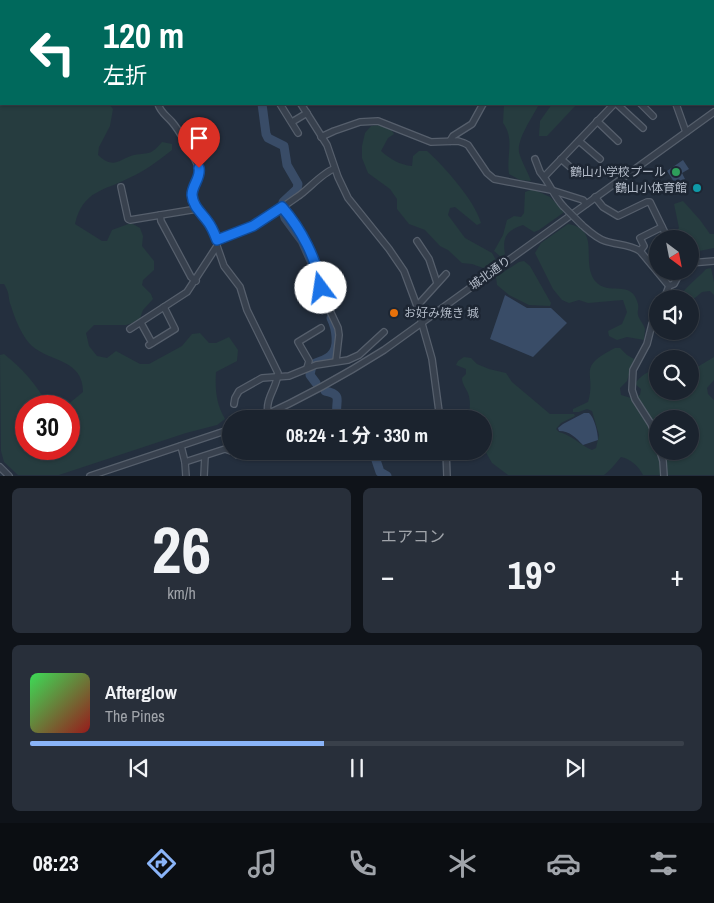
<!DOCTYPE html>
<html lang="ja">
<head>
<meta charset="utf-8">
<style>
	:root { --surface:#1b232e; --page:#282f3a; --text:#f1f3f6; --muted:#a0a4aa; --line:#39404a; --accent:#8ab4f8 }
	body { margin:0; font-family:"Archivo Narrow","Noto Sans JP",sans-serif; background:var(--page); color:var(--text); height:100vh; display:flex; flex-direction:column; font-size:19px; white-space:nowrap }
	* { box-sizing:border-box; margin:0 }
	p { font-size:16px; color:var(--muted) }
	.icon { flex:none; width:28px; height:28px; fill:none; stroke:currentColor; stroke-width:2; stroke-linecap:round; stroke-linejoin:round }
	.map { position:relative; height:476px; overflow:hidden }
	.sheet { display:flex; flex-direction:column; gap:12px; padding:12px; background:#0f1319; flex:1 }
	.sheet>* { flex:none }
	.hud { position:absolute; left:0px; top:0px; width:715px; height:105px; box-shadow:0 1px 4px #0004,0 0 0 1px var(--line); background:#00695c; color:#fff; overflow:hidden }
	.needle { width:32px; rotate:148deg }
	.buttons { position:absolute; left:649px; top:230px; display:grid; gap:10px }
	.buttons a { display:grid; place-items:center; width:50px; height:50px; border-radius:50%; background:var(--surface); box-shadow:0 1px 4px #0004,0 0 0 1px var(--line); font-size:25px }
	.speed { position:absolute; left:15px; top:395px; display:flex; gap:10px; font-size:25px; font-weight:700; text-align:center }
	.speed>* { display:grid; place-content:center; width:65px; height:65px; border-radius:50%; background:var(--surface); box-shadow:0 1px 4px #0004,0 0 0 1px var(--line); line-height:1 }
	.speed .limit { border:8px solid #d22; background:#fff; color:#111 }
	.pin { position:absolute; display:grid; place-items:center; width:42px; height:42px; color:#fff; margin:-51px -21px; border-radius:50% 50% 50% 0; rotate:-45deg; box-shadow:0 0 5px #0007 }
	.pin .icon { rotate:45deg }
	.me { position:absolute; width:55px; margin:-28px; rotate:346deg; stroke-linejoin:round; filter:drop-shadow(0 0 4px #0008) }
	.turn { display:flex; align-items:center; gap:18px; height:105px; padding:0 20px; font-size:22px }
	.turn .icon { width:65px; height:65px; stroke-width:2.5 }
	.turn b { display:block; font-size:35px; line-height:42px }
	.big { font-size:38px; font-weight:700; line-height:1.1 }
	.sheet .card { flex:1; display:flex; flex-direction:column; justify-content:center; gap:8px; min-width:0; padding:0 18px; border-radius:8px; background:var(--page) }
	.sheet .dial { align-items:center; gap:0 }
	.dial b { font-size:65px; line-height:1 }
	.song { display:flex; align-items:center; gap:15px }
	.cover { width:60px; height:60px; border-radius:8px; background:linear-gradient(135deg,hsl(130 70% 55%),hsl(0 70% 35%)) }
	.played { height:5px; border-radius:2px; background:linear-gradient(90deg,var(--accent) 45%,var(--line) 45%) }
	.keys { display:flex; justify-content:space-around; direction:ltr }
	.heat { display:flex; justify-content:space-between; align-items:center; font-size:28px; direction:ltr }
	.sheet .tiles { flex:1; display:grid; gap:12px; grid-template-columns:1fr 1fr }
	.card:last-child { grid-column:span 2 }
	.trip { position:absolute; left:222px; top:410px; width:270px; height:50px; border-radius:25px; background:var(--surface); box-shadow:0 1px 4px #0004,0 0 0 1px var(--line); font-weight:700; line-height:50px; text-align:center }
	.menu { display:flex; height:80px; justify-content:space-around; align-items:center; background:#0b0e12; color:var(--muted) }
	.menu .icon { width:35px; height:35px }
	.menu .active { color:var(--accent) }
	.menu b { font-size:22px; color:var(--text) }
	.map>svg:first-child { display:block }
</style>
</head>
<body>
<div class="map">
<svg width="714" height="476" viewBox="0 0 714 476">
	<rect width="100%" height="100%" fill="#242f3e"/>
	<g fill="#263c3f" fill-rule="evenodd">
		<path d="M0 0 64 1H1V104H109L113 109 110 126 99 147 98 155C114 170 119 159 134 155 150 152 150 156 162 142L172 144V150C158 161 145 171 129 178 104 191 83 190 75 224L102 241H107L112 230 131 223 140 228 143 236 142 246 154 261V270L143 280 142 285 151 294 153 299 143 310 139 321 126 325H94L86 333 89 346 97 356 107 358 116 351 140 364H149L182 346 192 334 200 333 209 343H216L229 337 238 350 237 361 216 372C215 390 216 403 225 419L217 425 186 433 59 475H18L4 462 1 451 0 355 4 354C22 368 38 386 48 406H26V449H69V406H66L83 392C83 359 52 363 32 346 22 337 15 319 11 306 7 295 11 296 4 284H0Z"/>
		<path d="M504 104H539C533 117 517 138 519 152 521 161 528 172 531 181L520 180 509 174C506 156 515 139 503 123Z"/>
		<path d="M552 104H577L547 136H539L540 121Z"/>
		<path d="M379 125 390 128 394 134 388 138 381 151C390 159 400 165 412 166L413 156 419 151H427C444 166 475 201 481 223L477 225 455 207 450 208 448 215 465 238 492 253 496 260 483 268 472 264 462 263 448 250 440 246 425 230 409 224 397 209V199L390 189 368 173 362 158V146L365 133 371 126Z"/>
		<path d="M533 189 550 197 564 211 563 213 539 230 534 232 523 225C507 230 502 237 505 254L501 257 494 251 503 235 507 220 514 216 521 217 524 213 525 192Z"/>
		<path d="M683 201 700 220 710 234H714V248L699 251 695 258 690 260V239L671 238 679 228 674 204Z"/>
		<path d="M568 224C602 230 580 261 595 281 608 297 632 278 638 304 639 308 637 312 638 315 639 320 644 324 645 329 645 332 644 337 644 340L627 337 617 340 609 336 608 331 622 324 627 312 623 300 588 303 579 300 569 303 562 300 553 289 535 253 541 243Z"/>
		<path d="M524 261 530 266 551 303 550 306 529 305 509 295 497 285 496 277 519 262Z"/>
		<path d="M711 268 714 282V295L710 291 702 292 690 302V299H678C686 286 696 280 706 269Z"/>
		<path d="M615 348H620L627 355 634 359 627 381 620 388 621 395 631 398 640 395 641 389 635 384C640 376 648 371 657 369L658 391H690V368L699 366 714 357V380L707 388 708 394 714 400V475H643C639 467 631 459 621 457 615 464 611 470 604 475H508L492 463 484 449V419H468C470 411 471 401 468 393 466 388 462 384 462 378L466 374V369L456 365 458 361 464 357 471 358 477 364 489 369 506 373 512 382 550 414H574L575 416 561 423 556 429 559 432C572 435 580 445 592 450L596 448 599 435 592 411 587 409 579 412H573V409L588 402C597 372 575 368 615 348ZM658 419H690V451H658Z"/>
	</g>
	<g fill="#394c67">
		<path d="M683 160 689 169 682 173 685 179 676 185 667 171Z"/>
		<path d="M505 295 527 308H551L567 323 533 357 490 339Z"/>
		<path d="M584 413H589C594 417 598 432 598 440L583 445C576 438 570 431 559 431L558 428 563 424Z"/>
	</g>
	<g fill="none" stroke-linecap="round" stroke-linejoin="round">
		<g stroke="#394c67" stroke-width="9">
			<path d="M186 0 188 1"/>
			<path d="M262 104 266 134 268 138 284 146 287 165 298 184 297 189 283 202"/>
			<path d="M283 211 285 218 302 241 315 270"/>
			<path d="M316 383 310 375 312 365C318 361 325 361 330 356 340 348 336 328 331 318"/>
			<path d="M325 391C347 395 331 404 339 419"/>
			<path d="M373 451 380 472 387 476"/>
		</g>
		<g stroke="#565f6c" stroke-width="8">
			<g id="minor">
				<path d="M101 0 102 1"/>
				<path d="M235 0 236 1"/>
				<path d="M478 0V1"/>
				<path d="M575 0 576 1"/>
				<path d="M348 1 349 0"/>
				<path d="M626 1 627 0"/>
				<path d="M678 1 679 0"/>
				<path d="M707 1V0"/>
				<path d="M280 104 298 133"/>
				<path d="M301 104 327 145 338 177 348 198 389 249 404 271 417 306 432 359 440 419"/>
				<path d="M617 104 643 128"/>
				<path d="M641 104 653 116"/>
				<path d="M676 104 686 132"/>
				<path d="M597 121 618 141"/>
				<path d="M292 122 307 113"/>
				<path d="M321 137 334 131 360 122 378 121 431 142 458 141 464 143 468 145 487 173 494 179 551 190 583 200 586 204"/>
				<path d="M450 141 453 136 472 124 483 104"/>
				<path d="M579 141 600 159"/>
				<path d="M535 159 540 172 544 177"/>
				<path d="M561 159 577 173"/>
				<path d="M121 187 128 219 130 220 197 209"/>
				<path d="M595 197 603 207 618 216 647 202H650L668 239"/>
				<path d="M563 206C555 197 551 187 544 177L614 104"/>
				<path d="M282 207 305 241 316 267 324 298 338 328 339 335 336 361"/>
				<path d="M160 215 161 221 191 277 196 281"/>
				<path d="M582 225C589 231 596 238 605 241 617 245 629 244 640 251L669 286"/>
				<path d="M217 240C246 230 272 215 297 197 308 190 323 172 334 169"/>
				<path d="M417 241 429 259 437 283"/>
				<path d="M217 246 224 266 240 287 247 310 278 373C277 388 265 398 268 414"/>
				<path d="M640 251 644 246 640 238 662 227"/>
				<path d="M690 263 714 261"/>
				<path d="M664 299 669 286 674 284 681 271"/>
				<path d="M417 306 446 274"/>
				<path d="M658 311 652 324 647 344 633 370 632 390 635 399 651 424 658 442"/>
				<path d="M141 323 152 343"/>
				<path d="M130 329 187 292 217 246C218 227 199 218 194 202 189 188 202 180 199 169 196 159 179 130 172 122 166 115 161 113 158 104"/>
				<path d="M149 345 175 329 164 307"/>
				<path d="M307 368 309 361 298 342 321 328"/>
				<path d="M234 404 235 398 239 391 262 378 289 376 316 365 348 360 359 355 384 332"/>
				<path d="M257 419C301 399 343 376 384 350L714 112"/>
				<path d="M181 446 185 462 186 476"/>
				<path d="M232 451 237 455 246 451"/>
				<path d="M446 451 447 476"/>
				<path d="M660 451 663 461 664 476"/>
				<path d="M185 462 225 449 231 451"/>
				<path d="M0 467 9 476"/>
				<path d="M90 476 231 429"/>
				<path d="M204 476 205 456"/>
			</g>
		</g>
		<use href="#minor" stroke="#38414e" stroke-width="5.5"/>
		<g stroke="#565f6c" stroke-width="8" stroke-linecap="butt">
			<path id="minor-bridge" d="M563 206 582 225"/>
		</g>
		<use href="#minor-bridge" stroke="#38414e" stroke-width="5.5"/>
	</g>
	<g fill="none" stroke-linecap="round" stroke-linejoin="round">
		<g stroke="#114b97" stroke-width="12">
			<path id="route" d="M199 168C201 178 192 185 192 195 193 207 202 213 208 222 212 227 215 235 217 240L253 226 282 207C301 229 317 259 321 288"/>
		</g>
		<use href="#route" stroke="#1a73e8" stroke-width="9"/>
	</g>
	<circle fill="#2e9e5b" stroke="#1d2633" stroke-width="2" cx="676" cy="172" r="5"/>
	<circle fill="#0f9aa8" stroke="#1d2633" stroke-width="2" cx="697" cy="188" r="5"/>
	<circle fill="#e8710a" stroke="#1d2633" stroke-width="2" cx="394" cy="313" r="5"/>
	<g text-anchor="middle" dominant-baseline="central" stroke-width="5" stroke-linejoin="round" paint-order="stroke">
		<g font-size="12" fill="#b4bcc9" stroke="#1d2633" text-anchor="end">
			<text x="666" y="172">鶴山小学校プール</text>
			<text x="687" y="188">鶴山小体育館</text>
			<text x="404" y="313" text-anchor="start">お好み焼き 城</text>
		</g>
		<g font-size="12" fill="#b4bcc9" stroke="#1d2633">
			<text transform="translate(490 273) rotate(-36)">城北通り</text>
		</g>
	</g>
</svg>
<div class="buttons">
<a><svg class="needle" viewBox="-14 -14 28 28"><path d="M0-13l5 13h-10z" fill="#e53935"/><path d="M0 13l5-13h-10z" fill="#a0a4aa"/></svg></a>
<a><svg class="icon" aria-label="sound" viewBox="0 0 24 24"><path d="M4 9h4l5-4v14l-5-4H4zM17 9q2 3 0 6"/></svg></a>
<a><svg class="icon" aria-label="search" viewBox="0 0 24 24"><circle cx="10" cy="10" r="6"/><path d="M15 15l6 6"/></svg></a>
<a><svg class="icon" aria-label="layers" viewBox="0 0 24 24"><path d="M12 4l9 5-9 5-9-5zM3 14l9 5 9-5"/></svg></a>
</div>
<div class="speed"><div class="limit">30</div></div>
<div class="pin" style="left:199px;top:168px;background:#d93025"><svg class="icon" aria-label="arrive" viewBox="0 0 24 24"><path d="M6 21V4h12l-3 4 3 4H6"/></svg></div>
<svg class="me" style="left:321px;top:288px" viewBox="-20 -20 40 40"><circle r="19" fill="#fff"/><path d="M0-13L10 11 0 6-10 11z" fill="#1a73e8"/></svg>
<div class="trip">08:24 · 1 分 · 330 m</div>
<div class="hud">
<div class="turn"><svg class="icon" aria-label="left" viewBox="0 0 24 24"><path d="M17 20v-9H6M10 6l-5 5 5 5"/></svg><div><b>120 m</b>左折</div></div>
</div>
</div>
<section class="sheet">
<div class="tiles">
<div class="card dial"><b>26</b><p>km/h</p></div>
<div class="card"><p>エアコン</p>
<div class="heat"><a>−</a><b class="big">19°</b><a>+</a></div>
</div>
<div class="card">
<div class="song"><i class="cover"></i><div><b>Afterglow</b><p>The Pines</p></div></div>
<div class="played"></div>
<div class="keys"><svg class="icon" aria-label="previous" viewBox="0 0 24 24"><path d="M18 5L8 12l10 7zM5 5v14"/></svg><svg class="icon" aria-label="pause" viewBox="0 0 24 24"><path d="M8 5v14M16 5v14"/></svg><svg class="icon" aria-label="next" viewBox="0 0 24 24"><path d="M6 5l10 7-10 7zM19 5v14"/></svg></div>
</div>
</div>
</section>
<nav class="menu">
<b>08:23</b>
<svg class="icon active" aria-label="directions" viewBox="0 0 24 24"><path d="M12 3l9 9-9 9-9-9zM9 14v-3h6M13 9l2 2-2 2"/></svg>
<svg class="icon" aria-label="music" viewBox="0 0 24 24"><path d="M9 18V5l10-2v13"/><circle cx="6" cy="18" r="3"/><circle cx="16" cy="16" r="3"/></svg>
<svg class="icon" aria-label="phone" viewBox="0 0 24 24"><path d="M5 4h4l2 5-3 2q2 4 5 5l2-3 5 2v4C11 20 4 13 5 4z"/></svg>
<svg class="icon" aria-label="climate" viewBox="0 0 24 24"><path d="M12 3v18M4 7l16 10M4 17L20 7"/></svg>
<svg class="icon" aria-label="car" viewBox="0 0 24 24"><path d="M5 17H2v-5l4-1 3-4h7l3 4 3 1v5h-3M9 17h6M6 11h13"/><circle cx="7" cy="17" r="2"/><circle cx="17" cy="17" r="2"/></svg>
<svg class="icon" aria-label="filters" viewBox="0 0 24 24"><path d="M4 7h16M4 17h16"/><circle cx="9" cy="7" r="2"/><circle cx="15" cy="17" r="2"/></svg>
</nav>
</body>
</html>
